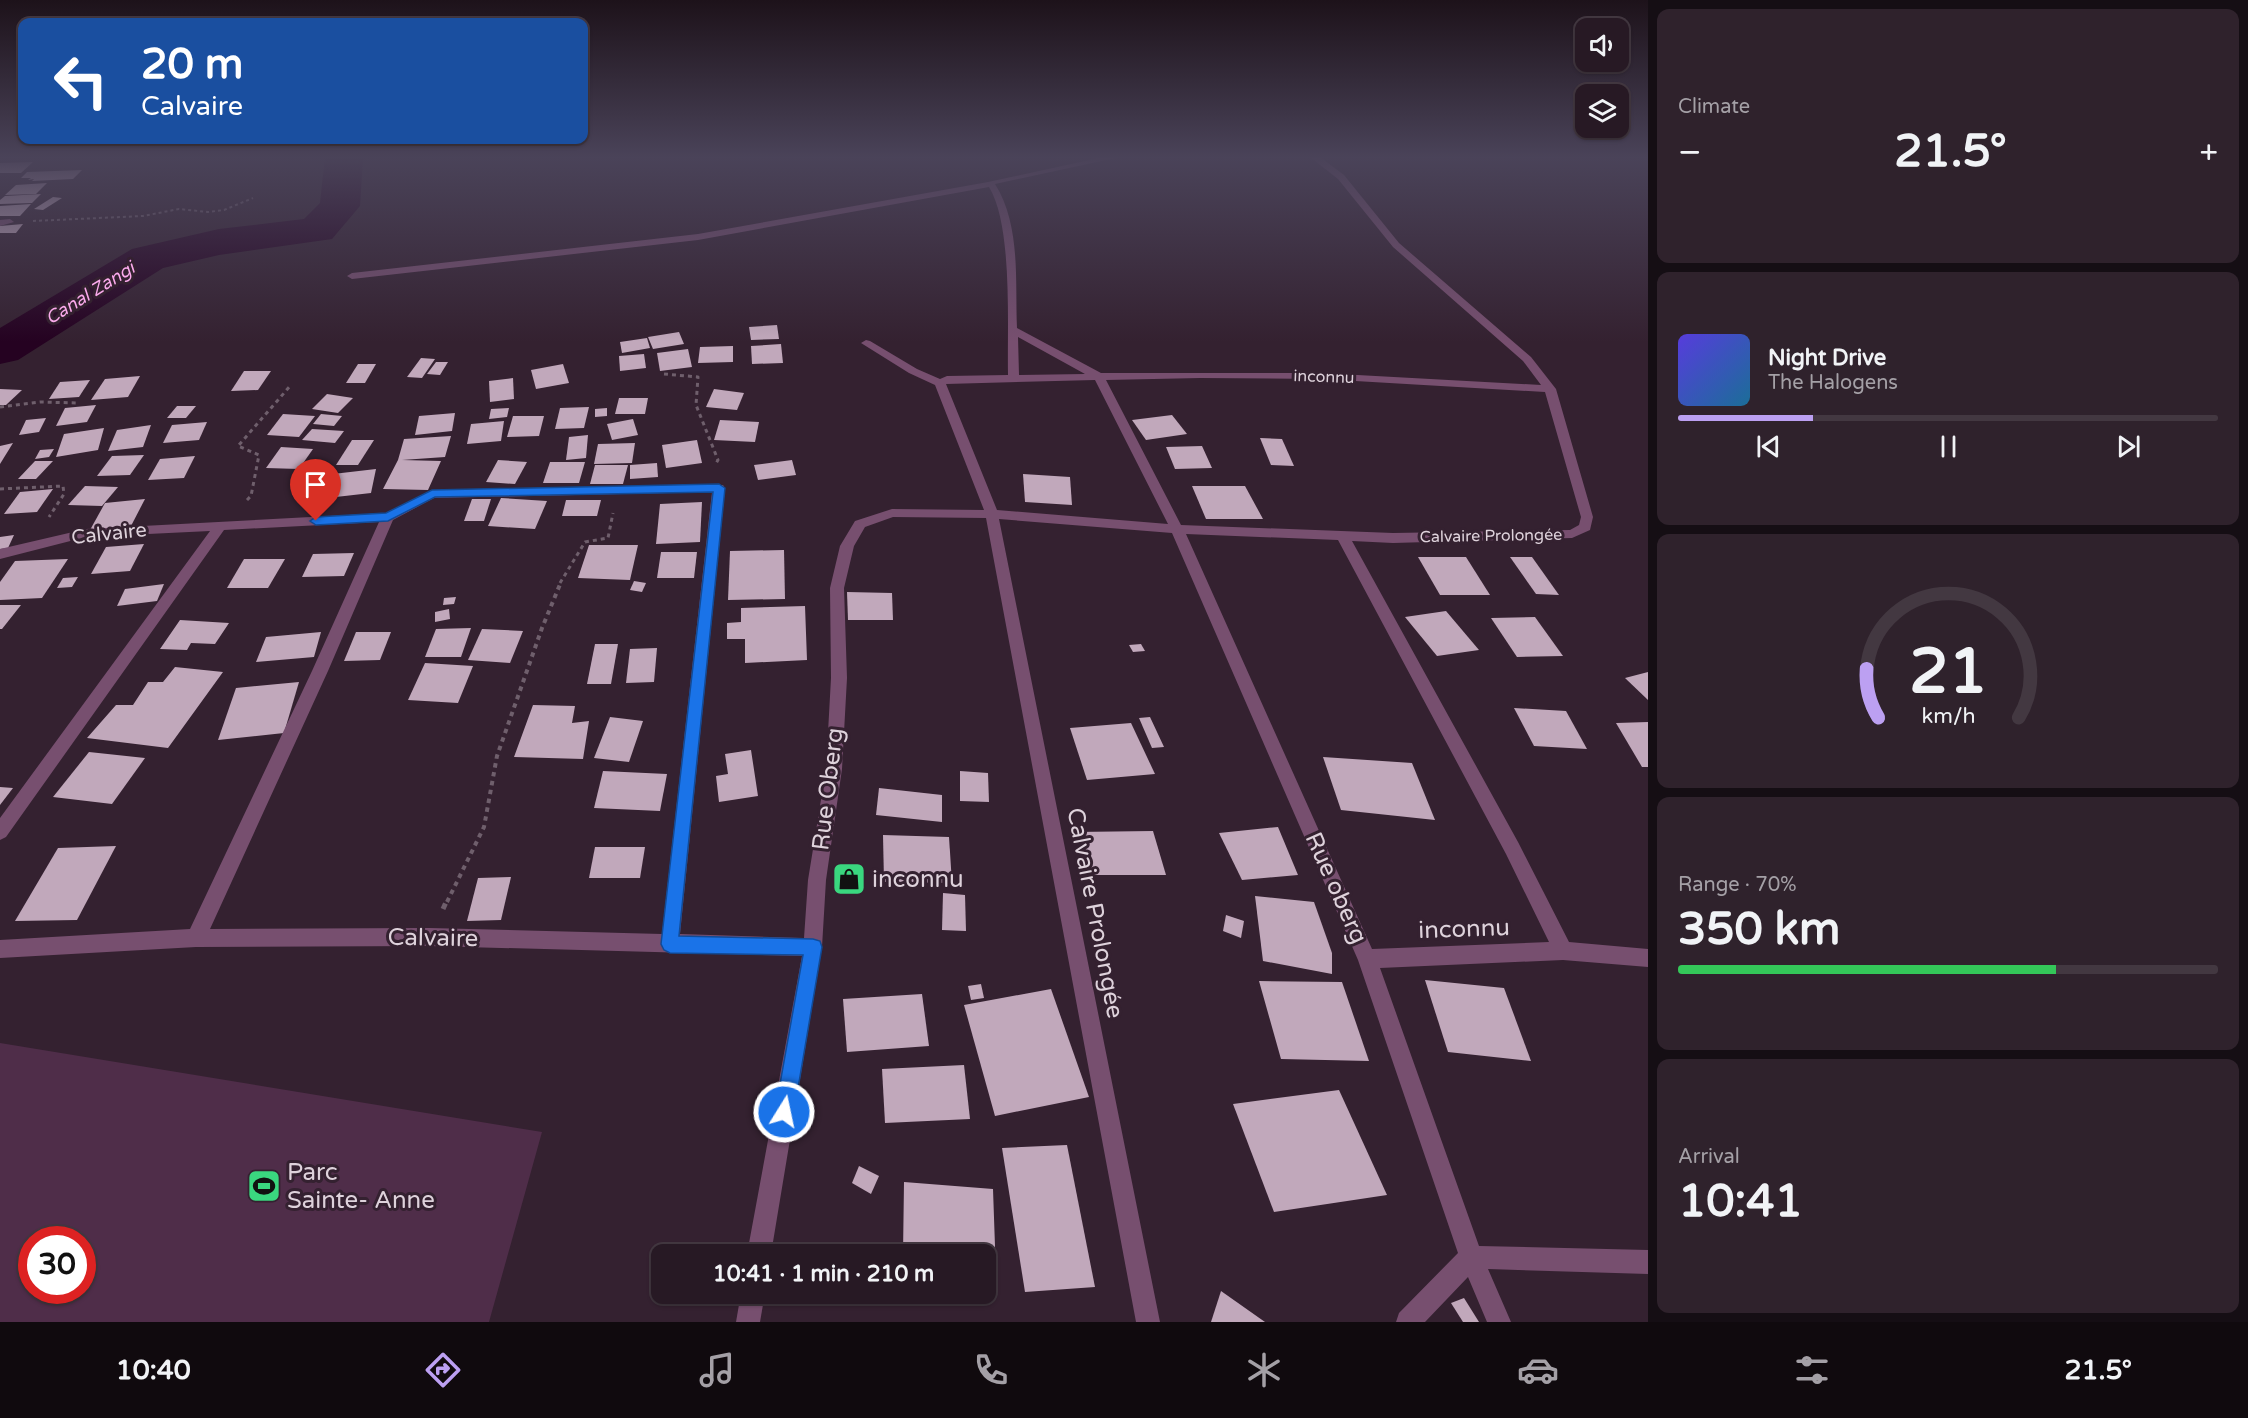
<!DOCTYPE html>
<html lang="en">
<head>
<meta charset="utf-8">
<style>
	:root { --surface:#271924; --page:#2f222c; --text:#f1f3f6; --muted:#a4a0a6; --line:#433841; --accent:#bca0f2 }
	body { margin:0; font-family:"Varela Round",sans-serif; background:var(--page); color:var(--text); height:100vh; display:flex; flex-direction:column; font-size:22px; white-space:nowrap }
	* { box-sizing:border-box; margin:0 }
	p { font-size:20px; color:var(--muted) }
	.icon { flex:none; width:33px; height:33px; fill:none; stroke:currentColor; stroke-width:2; stroke-linecap:round; stroke-linejoin:round }
	.map { position:relative; flex:1; overflow:hidden }
	.drawer { display:flex; flex-direction:column; gap:9px; padding:9px; background:#150e14; width:600px }
	.drawer>* { flex:none }
	.hud { position:absolute; left:18px; top:18px; width:570px; height:126px; border-radius:12px; box-shadow:0 2px 4px #0004,0 0 0 2px var(--line); background:#1a4fa0; color:#fff; overflow:hidden }
	.tools { position:absolute; left:1575px; top:18px; display:grid; gap:12px }
	.tools a { display:grid; place-items:center; width:54px; height:54px; border-radius:12px; background:var(--surface); box-shadow:0 2px 4px #0004,0 0 0 2px var(--line); font-size:30px }
	.speed { position:absolute; left:18px; top:1226px; display:flex; gap:12px; font-size:30px; font-weight:700; text-align:center }
	.speed>* { display:grid; place-content:center; width:78px; height:78px; border-radius:50%; background:var(--surface); box-shadow:0 2px 4px #0004,0 0 0 2px var(--line); line-height:1 }
	.speed .limit { border:9px solid #d22; background:#fff; color:#111 }
	.pin { position:absolute; display:grid; place-items:center; width:51px; height:51px; color:#fff; margin:-62px -26px; border-radius:50% 50% 50% 0; rotate:-45deg; box-shadow:0 0 6px #0007 }
	.pin .icon { rotate:45deg }
	.me { position:absolute; width:66px; margin:-33px; rotate:10deg; stroke-linejoin:round; filter:drop-shadow(0 0 4px #0008) }
	.turn { display:flex; align-items:center; gap:21px; height:126px; padding:0 24px; font-size:27px }
	.turn .icon { width:78px; height:78px; stroke-width:2.5 }
	.turn b { display:block; font-size:42px; line-height:51px }
	.big { font-size:45px; font-weight:700; line-height:1.1 }
	.drawer .tile { flex:1; display:flex; flex-direction:column; justify-content:center; gap:9px; min-width:0; padding:0 21px; border-radius:12px; background:var(--page) }
	.drawer .dial { align-items:center; gap:0 }
	.dial svg { height:156px; overflow:visible; fill:none; stroke:var(--line); stroke-width:7; stroke-linecap:round; text-anchor:middle }
	.dial text { fill:var(--text); stroke:none }
	.song { display:flex; align-items:center; gap:18px }
	.cover { width:72px; height:72px; border-radius:9px; background:linear-gradient(135deg,hsl(250 70% 55%),hsl(200 70% 35%)) }
	.played { height:6px; border-radius:3px; background:linear-gradient(90deg,var(--accent) 25%,var(--line) 25%) }
	.keys { display:flex; justify-content:space-around; direction:ltr }
	.heat { display:flex; justify-content:space-between; align-items:center; font-size:33px; direction:ltr }
	.charge { height:9px; border-radius:4px; background:linear-gradient(90deg,#34c759 70%,var(--line) 0) }
	.trip { position:absolute; left:651px; top:1244px; width:345px; height:60px; border-radius:12px; background:var(--surface); box-shadow:0 2px 4px #0004,0 0 0 2px var(--line); font-weight:700; line-height:60px; text-align:center }
	.dock { display:flex; height:96px; justify-content:space-around; align-items:center; background:#100a0e; color:var(--muted) }
	.dock .icon { width:42px; height:42px }
	.dock .active { color:var(--accent) }
	.dock b { font-size:27px; color:var(--text) }
	main { display:flex; flex:1; min-height:0 }
	.map>svg:first-child { display:block }
</style>
</head>
<body>
<main>
<div class="map">
<svg width="1648" height="1322" viewBox="0 0 1648 1322">
	<rect width="100%" height="100%" fill="#342130"/>
	<path fill="#4f2d49" fill-rule="evenodd" d="M0 1043 542 1132 489 1322H0ZM32 1239H82V1290H32Z"/>
	<g fill="none" stroke-linecap="round" stroke-linejoin="round">
		<path fill="#250221" fill-rule="evenodd" d="M325 157H363L360 206 332 239 219 255 163 268 18 360 0 364V328L132 249 219 229 304 219 320 203Z"/>
	</g>
	<g fill="#c1a8bb">
		<path d="M33 162 21 173H0V163Z"/>
		<path d="M82 170 73 179 32 181 34 179 28 180 31 178H21L27 172Z"/>
		<path d="M47 183 36 194 5 195 16 185Z"/>
		<path d="M41 194 32 203 0 204V200L5 196Z"/>
		<path d="M53 197 62 198 43 210 34 209Z"/>
		<path d="M31 204 20 216H0V206Z"/>
		<path d="M23 224 16 233H0V226Z"/>
		<path d="M777 325 779 339 751 340 749 327Z"/>
		<path d="M679 332 684 344 653 349 648 337Z"/>
		<path d="M647 338 650 348 622 353 620 342Z"/>
		<path d="M781 344 783 363 752 364 751 346Z"/>
		<path d="M733 346V362L698 363 700 347Z"/>
		<path d="M688 349 692 367 660 371 657 353Z"/>
		<path d="M644 354 646 368 620 371 619 356Z"/>
		<path d="M421 358 435 359 422 378 407 377Z"/>
		<path d="M436 362H448L440 375 427 374Z"/>
		<path d="M358 364H376L365 383H346Z"/>
		<path d="M563 364 569 383 536 389 531 370Z"/>
		<path d="M244 371H271L258 390 231 391Z"/>
		<path d="M140 376 128 397 91 400 105 379Z"/>
		<path d="M513 378 514 399 490 402 489 381Z"/>
		<path d="M90 380 79 397 49 399 60 382Z"/>
		<path d="M0 389 22 390 6 405H0Z"/>
		<path d="M714 389 744 393 737 410 706 407Z"/>
		<path d="M327 394 353 398 338 413 312 409Z"/>
		<path d="M619 398H648L645 414H615Z"/>
		<path d="M96 405 87 422 56 426 65 408Z"/>
		<path d="M177 406H196L186 418H167Z"/>
		<path d="M589 407 584 428 555 429 560 408Z"/>
		<path d="M509 408 507 417 489 419 491 409Z"/>
		<path d="M607 408V416L595 417V409Z"/>
		<path d="M455 413 452 431 415 435 419 416Z"/>
		<path d="M283 414 315 416 299 437 267 435Z"/>
		<path d="M321 414 342 416 334 426 313 424Z"/>
		<path d="M1172 415 1187 434 1146 440 1132 420Z"/>
		<path d="M513 416H544L539 436 507 437Z"/>
		<path d="M46 418 39 432 19 435 26 420Z"/>
		<path d="M633 419 638 435 612 440 607 424Z"/>
		<path d="M720 420 759 422 755 442 714 440Z"/>
		<path d="M504 421 501 441 467 444 471 424Z"/>
		<path d="M207 422 199 440 163 443 172 425Z"/>
		<path d="M151 425 143 447 108 451 117 430Z"/>
		<path d="M104 428 98 450 56 457 64 434Z"/>
		<path d="M312 429 344 431 335 443 302 440Z"/>
		<path d="M588 435 586 458 566 460 569 437Z"/>
		<path d="M451 436 445 457 402 460 441 461 428 490 383 489 398 460 404 439Z"/>
		<path d="M1260 438 1282 439 1294 466 1271 465Z"/>
		<path d="M352 440H374L358 465H336Z"/>
		<path d="M697 440 702 463 666 468 662 445Z"/>
		<path d="M13 443 0 464V446Z"/>
		<path d="M635 443 632 463 594 464 598 444Z"/>
		<path d="M1202 446 1212 468 1175 469 1166 447Z"/>
		<path d="M281 447 313 449 299 469 266 468Z"/>
		<path d="M54 449 49 457 35 459 40 450Z"/>
		<path d="M144 455 130 475 97 476 112 456Z"/>
		<path d="M195 456 184 478 148 480 160 459Z"/>
		<path d="M498 460 527 462 515 484 486 482Z"/>
		<path d="M792 460 796 475 758 480 754 465Z"/>
		<path d="M35 461H53L36 479H18Z"/>
		<path d="M550 462H585L579 483H543Z"/>
		<path d="M657 463 658 477 630 479V465Z"/>
		<path d="M595 465H628L623 484H590Z"/>
		<path d="M376 469 371 493 327 498 333 474Z"/>
		<path d="M1023 474 1070 477 1072 505 1025 502Z"/>
		<path d="M85 486 118 487 102 506 68 505Z"/>
		<path d="M1192 486H1245L1263 519H1206Z"/>
		<path d="M53 489 37 512 4 514 20 492Z"/>
		<path d="M501 498 547 501 535 529 488 526Z"/>
		<path d="M145 499 131 526 90 530 105 503Z"/>
		<path d="M472 499H491L484 521H464Z"/>
		<path d="M566 500H601L597 516H562Z"/>
		<path d="M702 502 700 542 656 544 660 504Z"/>
		<path d="M14 535 8 548 0 549V537Z"/>
		<path d="M144 544 130 571 91 574 106 547Z"/>
		<path d="M589 545H638L630 580 578 578Z"/>
		<path d="M784 550 785 599 728 600 730 551Z"/>
		<path d="M661 552H697L694 578H657Z"/>
		<path d="M354 553 344 576 302 577 313 554Z"/>
		<path d="M1418 557H1466L1490 595H1440Z"/>
		<path d="M1510 557H1532L1559 595 1536 594Z"/>
		<path d="M68 559 42 598 0 600V582L15 561Z"/>
		<path d="M244 559H285L268 588H227Z"/>
		<path d="M78 577 72 587 57 588 63 578Z"/>
		<path d="M634 581 646 583 642 592 630 590Z"/>
		<path d="M164 584 157 601 117 606 125 589Z"/>
		<path d="M847 592 892 593 893 620H848Z"/>
		<path d="M456 597 454 604 443 605 444 598Z"/>
		<path d="M0 605H21L2 629H0Z"/>
		<path d="M805 606 807 660 745 663V639H727V623L741 622V608Z"/>
		<path d="M449 609 450 619 435 622V612Z"/>
		<path d="M1446 611 1479 650 1437 656 1405 617Z"/>
		<path d="M1535 617 1563 656 1517 657 1491 618Z"/>
		<path d="M180 620 229 623 215 644 191 643 187 650 160 649Z"/>
		<path d="M471 628 461 657H425L436 629Z"/>
		<path d="M482 629 523 631 510 663 468 660Z"/>
		<path d="M321 632 314 657 256 662 266 637Z"/>
		<path d="M356 632H391L380 660 344 661Z"/>
		<path d="M595 644H618L611 684H587Z"/>
		<path d="M1141 644 1145 651 1133 652 1129 645Z"/>
		<path d="M657 648 654 682 626 683 630 649Z"/>
		<path d="M425 663 473 666 458 703 408 700Z"/>
		<path d="M175 667 223 672 168 748 87 738 116 705H133L148 682H163Z"/>
		<path d="M1648 672V700L1625 678Z"/>
		<path d="M299 682 284 733 218 740 236 688Z"/>
		<path d="M533 705 575 706 572 723 589 721 583 759 514 757Z"/>
		<path d="M1514 708 1566 711 1587 749 1534 746Z"/>
		<path d="M610 717 643 721 629 762 594 758Z"/>
		<path d="M1150 717 1164 747 1152 748 1139 718Z"/>
		<path d="M1648 722V767H1642L1616 723Z"/>
		<path d="M1131 723 1155 774 1087 780 1070 728Z"/>
		<path d="M751 750 758 796 719 802 716 776 728 774 725 754Z"/>
		<path d="M89 752 145 758 112 804 53 797Z"/>
		<path d="M1323 757 1412 763 1435 820 1341 810Z"/>
		<path d="M603 771 667 774 660 811 594 808Z"/>
		<path d="M960 771 988 773 989 802 960 801Z"/>
		<path d="M0 787 13 788 0 805Z"/>
		<path d="M879 788 942 795V822L876 815Z"/>
		<path d="M1278 827 1298 875 1242 880 1219 833Z"/>
		<path d="M1153 831 1166 875H1084L1075 832Z"/>
		<path d="M883 835 949 837 952 883 884 882Z"/>
		<path d="M116 846 77 920 15 921 58 848Z"/>
		<path d="M595 847H645L640 878H589Z"/>
		<path d="M511 877 501 920 467 921 478 878Z"/>
		<path d="M943 893 965 895 966 931 942 930Z"/>
		<path d="M1255 896 1314 902 1332 953V974L1263 961Z"/>
		<path d="M1226 915 1244 921 1241 938 1223 931Z"/>
		<path d="M1425 980 1504 988 1531 1061 1448 1052Z"/>
		<path d="M1259 981 1342 982 1369 1061 1281 1059Z"/>
		<path d="M981 984 984 998 971 1000 968 986Z"/>
		<path d="M1051 989 1089 1097 995 1116 964 1005Z"/>
		<path d="M922 994 929 1046 847 1052 843 999Z"/>
		<path d="M964 1065 970 1119 885 1123 882 1069Z"/>
		<path d="M1339 1090 1387 1195 1274 1212 1233 1104Z"/>
		<path d="M1067 1145 1095 1287 1025 1292 1002 1148Z"/>
		<path d="M859 1166 879 1176 871 1194 852 1183Z"/>
		<path d="M904 1182 993 1189 996 1275 986 1274V1254H903Z"/>
		<path d="M1221 1291 1265 1322H1211Z"/>
		<path d="M1464 1298 1479 1322H1463L1451 1303Z"/>
	</g>
	<g fill="none" stroke-linecap="round" stroke-linejoin="round">
		<path stroke="#6f5f6c" stroke-width="2" stroke-dasharray="3 3" stroke-linecap="butt" d="M33 221 143 216 179 209 208 212 224 210 253 198"/>
		<g stroke="#6f5f6c" stroke-width="3" stroke-dasharray="4 4" stroke-linecap="butt">
			<path d="M664 374 698 377 696 405 718 460 715 465"/>
			<path d="M0 407 40 402 78 403"/>
			<path d="M0 489 63 486 64 494 49 517"/>
			<path d="M247 500 251 496 259 455 238 446 291 385"/>
			<path d="M560 583 585 542 608 538 613 513"/>
		</g>
		<path stroke="#6f5f6c" stroke-width="4" stroke-dasharray="4.5 4.5" stroke-linecap="butt" d="M447 902 484 827 497 756 542 628 561 582"/>
		<path stroke="#6f5f6c" stroke-width="5" stroke-dasharray="6 6" stroke-linecap="butt" d="M443 909 447 900"/>
		<g fill="#774f6f" fill-rule="evenodd">
			<path d="M1103 157H1120L995 184C1021 225 1015 281 1017 328L1101 373H1321L1541 385 1523 361 1393 247 1338 179 1310 157H1320L1344 175 1399 243 1531 357 1556 389 1593 517 1590 530 1572 538 1393 543 1352 541 1518 842 1569 942 1648 949V967L1563 960 1380 968 1479 1246 1648 1250V1274L1488 1269 1511 1322H1487L1468 1277 1425 1322H1396L1399 1313 1458 1253 1358 960 1172 533 999 519 1160 1322H1136L986 518 893 517 865 527 854 546 844 588 847 678 842 769 826 880 822 947 771 1254H747L802 956 429 946 196 947 0 958V940L190 929 312 671 379 522 224 530 6 837 0 840V818L210 531 86 537 0 559V549L86 529 386 513 432 490 723 485 725 488 680 934 804 938 808 880 826 769 831 678 830 588 840 546 855 521 892 509 984 510 935 385 909 373 861 343 866 340 870 341 917 369 940 379 947 376 1008 375C1007 326 1013 226 989 187L698 240 352 279 347 276 352 273 698 234 988 182ZM1018 337 1085 374 1019 375ZM1200 378 1321 379 1545 392 1581 517 1579 525 1570 530 1393 533 1181 525 1106 380ZM1095 380 1168 524 997 510 946 384ZM712 492 662 934 429 928 210 929 328 671 393 520 434 498ZM1186 534 1338 540 1506 854 1549 942 1372 949Z"/>
			<path d="M0 220 10 219 14 222 0 226Z"/>
			<path d="M741 1293H765L760 1322H736Z"/>
		</g>
	</g>
	<linearGradient id="sky" x2="0" y2="1"><stop stop-color="#1d121a"/><stop offset="0.46" stop-color="#4a4359"/><stop offset="1" stop-color="#4a4359" stop-opacity="0"/></linearGradient>
	<rect width="1648" height="342" fill="url(#sky)"/>
	<path fill="#1a73e8" stroke="#114b97" stroke-width="1.5" d="M719 484 725 488 679 936 813 939 820 941 822 947 794 1112 791 1119 784 1122 778 1119 775 1112 803 955 670 953 664 950 661 944 713 492 435 497 388 521 316 525 310 521 316 517 386 513 432 490Z"/>
	<defs>
		<g id="shop-square" transform="scale(1.725)"><rect x="-9" y="-9" width="18" height="18" rx="4" fill="#3ad77f" stroke="#342130"/><path d="M-5-2.5h2.3a2.7 3.5 0 0 1 5.4 0H5L5.5 6h-11ZM-1.5-2.5h3a1.5 2.3 0 0 0-3 0Z" fill="#111"/></g>
		<g id="stadium-square" transform="scale(1.725)"><rect x="-9" y="-9" width="18" height="18" rx="4" fill="#3ad77f" stroke="#342130"/><path d="M0-5a6.5 5 0 1 0 0 10a6.5 5 0 1 0 0-10ZM-3.5-1.8h7v3.6h-7Z" fill="#111"/></g>
	</defs>
	<g fill-rule="evenodd">
		<use href="#shop-square" x="849" y="879"/>
		<use href="#stadium-square" x="264" y="1186"/>
	</g>
	<g text-anchor="middle" dominant-baseline="central" stroke-width="6" stroke-linejoin="round" paint-order="stroke">
		<g font-size="16" fill="#ded2db" stroke="#342130">
			<text transform="translate(1324 377) rotate(2)">inconnu</text>
			<text transform="translate(1491 536) rotate(-1)">Calvaire Prolongée</text>
		</g>
		<g font-size="18" font-style="italic" fill="#fbaaec" stroke="#342130">
			<text transform="translate(90 293) rotate(-32)">Canal Zangi</text>
		</g>
		<g font-size="20" fill="#ded2db" stroke="#342130">
			<text transform="translate(109 534) rotate(-6)">Calvaire</text>
		</g>
		<g font-size="24" fill="#ded2db" stroke="#342130">
			<text transform="translate(828 789) rotate(-83)">Rue Oberg</text>
			<text transform="translate(1336 888) rotate(66)">Rue oberg</text>
			<text transform="translate(1095 913) rotate(79)">Calvaire Prolongée</text>
			<text transform="translate(1464 929) rotate(-2)">inconnu</text>
			<text transform="translate(433 938) rotate(1)">Calvaire</text>
		</g>
		<g font-size="24" fill="#ded2db" stroke="#342130" text-anchor="start">
			<text x="872" y="879">inconnu</text>
			<text x="287" y="1172">Parc<tspan x="287" dy="28">Sainte- Anne</tspan></text>
		</g>
	</g>
</svg>
<div class="tools">
<a><svg class="icon" aria-label="sound" viewBox="0 0 24 24"><path d="M4 9h4l5-4v14l-5-4H4zM17 9q2 3 0 6"/></svg></a>
<a><svg class="icon" aria-label="layers" viewBox="0 0 24 24"><path d="M12 4l9 5-9 5-9-5zM3 14l9 5 9-5"/></svg></a>
</div>
<div class="speed"><div class="limit">30</div></div>
<div class="pin" style="left:316px;top:521px;background:#d93025"><svg class="icon" aria-label="arrive" viewBox="0 0 24 24"><path d="M6 21V4h12l-3 4 3 4H6"/></svg></div>
<svg class="me" style="left:784px;top:1112px" viewBox="-20 -20 40 40"><circle r="17" fill="#1a73e8" stroke="#fff" stroke-width="3"/><path d="M0-11L8 9 0 5-8 9z" fill="#fff"/></svg>
<div class="trip">10:41 · 1 min · 210 m</div>
<div class="hud">
<div class="turn"><svg class="icon" aria-label="left" viewBox="0 0 24 24"><path d="M17 20v-9H6M10 6l-5 5 5 5"/></svg><div><b>20 m</b>Calvaire</div></div>
</div>
</div>
<section class="drawer">
<div class="tile"><p>Climate</p>
<div class="heat"><a>−</a><b class="big">21.5°</b><a>+</a></div>
</div>
<div class="tile">
<div class="song"><i class="cover"></i><div><b>Night Drive</b><p>The Halogens</p></div></div>
<div class="played"></div>
<div class="keys"><svg class="icon" aria-label="previous" viewBox="0 0 24 24"><path d="M18 5L8 12l10 7zM5 5v14"/></svg><svg class="icon" aria-label="pause" viewBox="0 0 24 24"><path d="M8 5v14M16 5v14"/></svg><svg class="icon" aria-label="next" viewBox="0 0 24 24"><path d="M6 5l10 7-10 7zM19 5v14"/></svg></div>
</div>
<div class="tile dial"><svg viewBox="0 0 100 80">
<path d="M14 69A42 42 0 1 1 86 69"/>
<path d="M14 69A42 42 0 0 1 8 44" stroke="#bca0f2"/>
<text x="50" y="56" font-size="32" font-weight="700">21</text>
<text x="50" y="72" font-size="11">km/h</text>
</svg></div>
<div class="tile"><p>Range · 70%</p><b class="big">350 km</b><div class="charge"></div></div>
<div class="tile"><p>Arrival</p><b class="big">10:41</b></div>
</section>
</main>
<nav class="dock">
<b>10:40</b>
<svg class="icon active" aria-label="directions" viewBox="0 0 24 24"><path d="M12 3l9 9-9 9-9-9zM9 14v-3h6M13 9l2 2-2 2"/></svg>
<svg class="icon" aria-label="music" viewBox="0 0 24 24"><path d="M9 18V5l10-2v13"/><circle cx="6" cy="18" r="3"/><circle cx="16" cy="16" r="3"/></svg>
<svg class="icon" aria-label="phone" viewBox="0 0 24 24"><path d="M5 4h4l2 5-3 2q2 4 5 5l2-3 5 2v4C11 20 4 13 5 4z"/></svg>
<svg class="icon" aria-label="climate" viewBox="0 0 24 24"><path d="M12 3v18M4 7l16 10M4 17L20 7"/></svg>
<svg class="icon" aria-label="car" viewBox="0 0 24 24"><path d="M5 17H2v-5l4-1 3-4h7l3 4 3 1v5h-3M9 17h6M6 11h13"/><circle cx="7" cy="17" r="2"/><circle cx="17" cy="17" r="2"/></svg>
<svg class="icon" aria-label="filters" viewBox="0 0 24 24"><path d="M4 7h16M4 17h16"/><circle cx="9" cy="7" r="2"/><circle cx="15" cy="17" r="2"/></svg>
<b>21.5°</b>
</nav>
</body>
</html>
